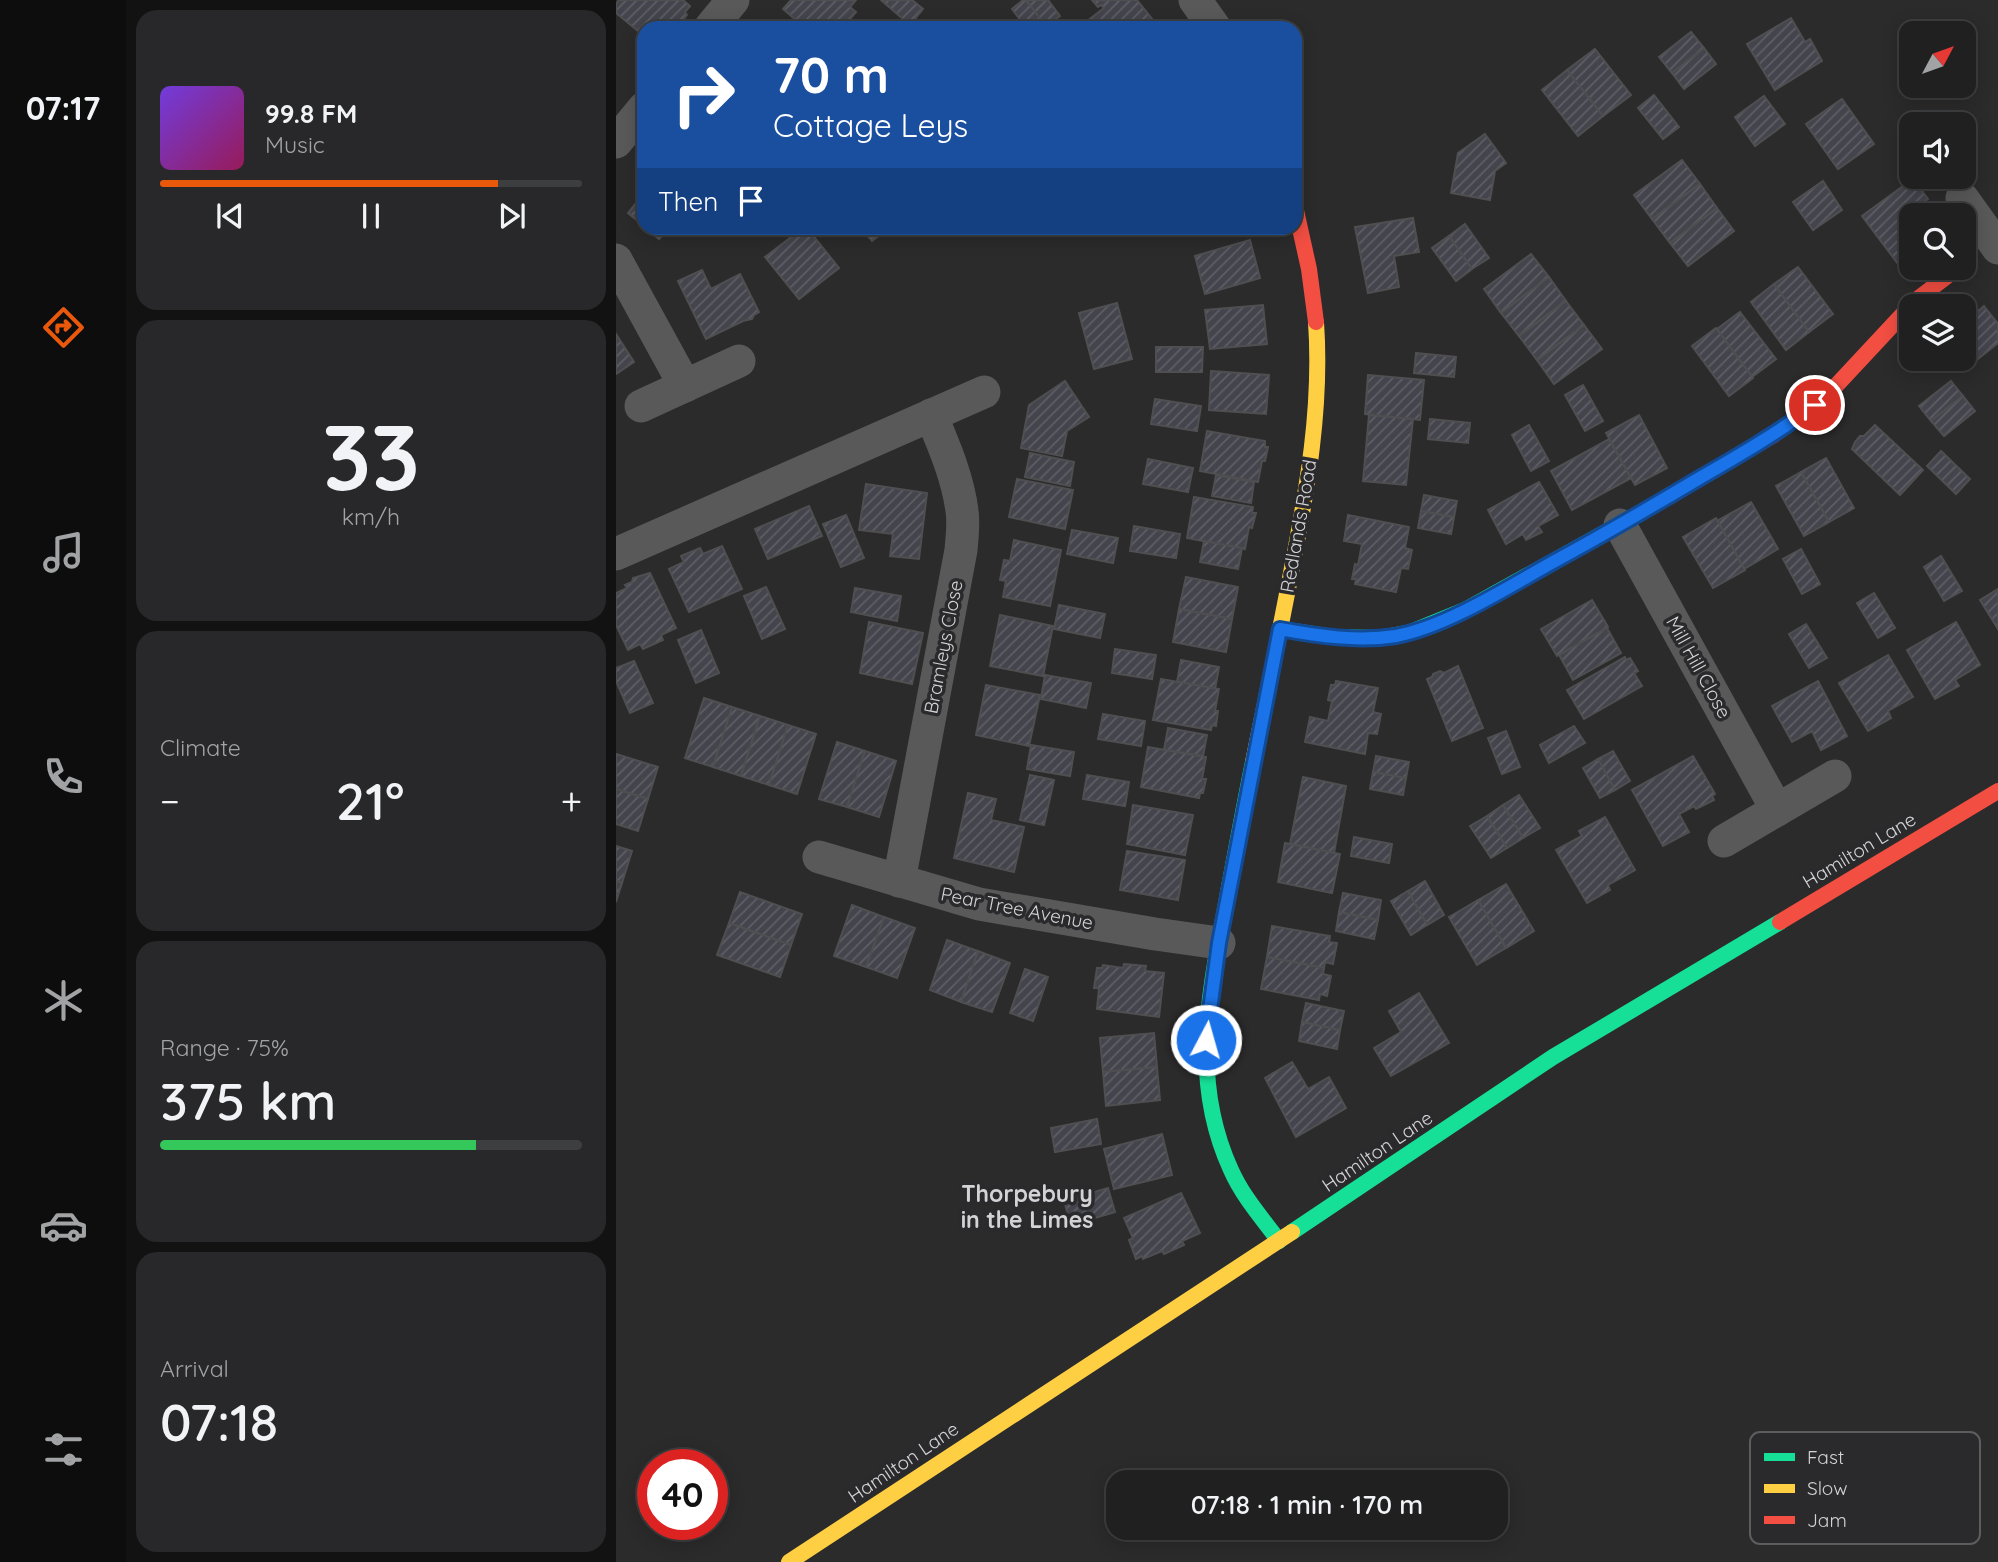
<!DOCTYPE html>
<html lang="en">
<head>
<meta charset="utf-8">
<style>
	:root { --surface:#202021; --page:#28282a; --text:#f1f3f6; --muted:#a2a3a5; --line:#3d3e3f; --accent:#ea580c }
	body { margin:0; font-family:Quicksand,sans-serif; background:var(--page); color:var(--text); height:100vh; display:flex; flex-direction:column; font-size:26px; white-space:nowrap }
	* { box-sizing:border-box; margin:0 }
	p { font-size:23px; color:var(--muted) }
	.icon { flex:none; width:38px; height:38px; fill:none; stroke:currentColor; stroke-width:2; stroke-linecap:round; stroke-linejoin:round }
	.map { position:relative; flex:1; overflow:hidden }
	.panel { display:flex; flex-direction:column; gap:10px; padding:10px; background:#121212; width:490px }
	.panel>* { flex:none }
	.top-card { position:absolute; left:21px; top:21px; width:665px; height:214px; border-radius:21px; box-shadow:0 4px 18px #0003,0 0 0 2px var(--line); background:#1a4fa0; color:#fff; overflow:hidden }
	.needle { width:46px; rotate:49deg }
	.tools { position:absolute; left:1283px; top:21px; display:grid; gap:14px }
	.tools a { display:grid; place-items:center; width:77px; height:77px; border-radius:14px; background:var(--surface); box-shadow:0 4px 18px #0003,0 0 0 2px var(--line); font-size:35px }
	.speed { position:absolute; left:21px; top:1449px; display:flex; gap:14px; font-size:35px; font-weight:700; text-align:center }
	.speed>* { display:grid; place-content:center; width:91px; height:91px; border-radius:50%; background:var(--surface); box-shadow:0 4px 18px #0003,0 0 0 2px var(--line); line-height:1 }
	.speed .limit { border:10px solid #d22; background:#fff; color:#111 }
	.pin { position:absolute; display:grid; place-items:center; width:60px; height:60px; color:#fff; margin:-30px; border:4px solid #fff; border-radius:50%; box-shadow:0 2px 7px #0007 }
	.me { position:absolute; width:77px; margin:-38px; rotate:6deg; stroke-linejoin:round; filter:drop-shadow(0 0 5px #0008) }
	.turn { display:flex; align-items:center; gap:24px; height:147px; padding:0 21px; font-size:32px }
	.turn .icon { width:91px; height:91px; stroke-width:2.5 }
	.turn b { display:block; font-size:49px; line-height:60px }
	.then { display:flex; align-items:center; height:66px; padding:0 21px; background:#0003; gap:14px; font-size:26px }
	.big { font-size:52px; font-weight:600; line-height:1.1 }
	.panel .tile { flex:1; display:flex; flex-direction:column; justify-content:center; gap:10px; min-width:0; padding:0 24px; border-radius:21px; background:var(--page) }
	.panel .dial { align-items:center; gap:0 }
	.dial b { font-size:91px; line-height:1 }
	.song { display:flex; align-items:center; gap:21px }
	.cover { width:84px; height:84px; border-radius:10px; background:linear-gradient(135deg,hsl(260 70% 55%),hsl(330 70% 35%)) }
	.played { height:7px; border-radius:4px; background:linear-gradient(90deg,var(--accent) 80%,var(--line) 80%) }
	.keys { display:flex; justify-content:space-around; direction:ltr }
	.heat { display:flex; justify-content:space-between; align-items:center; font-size:38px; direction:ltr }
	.charge { height:10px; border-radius:5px; background:linear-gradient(90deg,#34c759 75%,var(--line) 0) }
	.trip { position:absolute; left:490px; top:1470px; width:402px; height:70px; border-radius:21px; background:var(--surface); box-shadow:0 4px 18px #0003,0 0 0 2px var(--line); font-weight:600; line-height:70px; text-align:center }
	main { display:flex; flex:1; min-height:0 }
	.dock { display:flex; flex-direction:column; width:126px; justify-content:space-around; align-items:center; background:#0d0d0d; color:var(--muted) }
	.dock .icon { width:49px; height:49px }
	.dock .on { color:var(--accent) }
	.dock b { font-size:32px; color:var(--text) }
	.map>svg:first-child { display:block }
</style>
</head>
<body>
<main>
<nav class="dock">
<b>07:17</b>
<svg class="icon on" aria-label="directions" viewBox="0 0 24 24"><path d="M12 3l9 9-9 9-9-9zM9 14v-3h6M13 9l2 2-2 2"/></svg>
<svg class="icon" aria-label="music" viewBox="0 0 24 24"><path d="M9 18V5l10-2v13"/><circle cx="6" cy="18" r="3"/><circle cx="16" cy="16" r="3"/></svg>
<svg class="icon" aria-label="phone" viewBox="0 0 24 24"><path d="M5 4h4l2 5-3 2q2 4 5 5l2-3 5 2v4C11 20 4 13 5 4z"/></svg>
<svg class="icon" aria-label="climate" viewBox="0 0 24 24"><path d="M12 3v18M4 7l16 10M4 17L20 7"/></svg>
<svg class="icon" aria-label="car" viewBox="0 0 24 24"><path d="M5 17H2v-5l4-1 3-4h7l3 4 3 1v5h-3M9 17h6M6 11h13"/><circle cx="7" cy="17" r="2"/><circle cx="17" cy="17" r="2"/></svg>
<svg class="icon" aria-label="filters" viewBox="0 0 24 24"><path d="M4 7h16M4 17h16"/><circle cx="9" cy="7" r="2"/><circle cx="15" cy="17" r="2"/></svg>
</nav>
<section class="panel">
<div class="tile">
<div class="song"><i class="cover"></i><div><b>99.8 FM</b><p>Music</p></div></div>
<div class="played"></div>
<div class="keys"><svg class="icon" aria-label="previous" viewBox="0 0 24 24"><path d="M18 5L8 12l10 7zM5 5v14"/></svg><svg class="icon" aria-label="pause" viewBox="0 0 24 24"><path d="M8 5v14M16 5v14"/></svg><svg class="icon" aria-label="next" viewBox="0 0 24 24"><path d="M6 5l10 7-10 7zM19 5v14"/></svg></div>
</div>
<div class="tile dial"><b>33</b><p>km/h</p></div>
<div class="tile"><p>Climate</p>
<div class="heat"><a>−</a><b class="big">21°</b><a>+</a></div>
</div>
<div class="tile"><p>Range · 75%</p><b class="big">375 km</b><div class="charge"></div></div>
<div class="tile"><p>Arrival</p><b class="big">07:18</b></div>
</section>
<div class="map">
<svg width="1382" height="1562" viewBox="0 0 1382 1562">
	<defs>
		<pattern id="building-hatch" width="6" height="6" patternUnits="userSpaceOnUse" patternTransform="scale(1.75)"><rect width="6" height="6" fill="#44444d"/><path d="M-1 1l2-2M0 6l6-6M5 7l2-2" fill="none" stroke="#5e5e66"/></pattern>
	</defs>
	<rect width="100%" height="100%" fill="#2b2b2c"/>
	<g fill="url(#building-hatch)" stroke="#4f4f51" stroke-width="2">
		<path d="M3 0H67L74 6 69 12 71 15 65 22 62 21 57 26 54 24 51 28H28V36L0 13V4Z"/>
		<path d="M175 0H240L234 7 240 12 226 28 219 25 217 28H189L167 9Z"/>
		<path d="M265 0H296L307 9 294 25Z"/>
		<path d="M407 0H410L430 26 427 28H410L396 9Z"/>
		<path d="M410 0H432L444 16 430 26Z"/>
		<path d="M476 0H521L541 25 537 28H462L488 8 485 5 482 7Z"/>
		<path d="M1175 18 1189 42 1194 39 1206 61 1159 90 1131 44Z"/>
		<path d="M1075 32 1088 48 1056 73 1043 57Z"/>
		<path d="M1088 48 1100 64 1068 89 1056 73Z"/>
		<path d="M979 49 1015 95 987 116 951 70Z"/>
		<path d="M951 70 987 116 962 136 926 90Z"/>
		<path d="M1038 95 1063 127 1047 139 1022 108Z"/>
		<path d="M1148 96 1169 124 1139 146 1119 117Z"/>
		<path d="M1226 99 1258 144 1222 169 1190 124Z"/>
		<path d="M869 134 890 163 879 171 874 200 835 193 842 153Z"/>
		<path d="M1066 160 1084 184 1036 219 1018 195Z"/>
		<path d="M1297 179 1312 199 1295 211 1298 215H1295V261L1285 268 1246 216Z"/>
		<path d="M1207 181 1226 210 1197 230 1177 202Z"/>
		<path d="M28 183V226L12 213 25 197 20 193Z"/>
		<path d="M1084 184 1101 208 1054 243 1036 219Z"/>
		<path d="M1101 208 1118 231 1072 266 1054 243Z"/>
		<path d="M797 218 803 252 778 256 783 287 752 293 739 227Z"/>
		<path d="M849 224 873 258 856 269 833 236Z"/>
		<path d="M30 228H52L43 239Z"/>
		<path d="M187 228H191L223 268 183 299 149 257Z"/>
		<path d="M245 228H273L256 241Z"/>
		<path d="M833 236 856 269 840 281 816 248Z"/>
		<path d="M634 240 644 278 589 294 579 256Z"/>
		<path d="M915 254 933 277 885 313 868 289Z"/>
		<path d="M1182 267 1217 314 1193 332 1158 284Z"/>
		<path d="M86 270 95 289 124 274 143 312 138 315 136 319 127 321 90 339 62 281Z"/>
		<path d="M933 277 950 301 903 336 885 313Z"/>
		<path d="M1158 284 1193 332 1170 350 1135 302Z"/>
		<path d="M950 301 968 325 921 360 903 336Z"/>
		<path d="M501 303 516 359 478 369 463 313Z"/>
		<path d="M647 305 651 344 594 349 589 310Z"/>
		<path d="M1368 306 1382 324V343L1348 370 1339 359H1348V323Z"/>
		<path d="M1124 312 1160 359 1136 377 1101 329Z"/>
		<path d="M968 325 986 349 938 384 921 360Z"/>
		<path d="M1100 328 1137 378 1113 396 1076 346Z"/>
		<path d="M0 334 18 362 0 374Z"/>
		<path d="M540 347H587L586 372H540Z"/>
		<path d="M800 353 840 357 838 377 798 373Z"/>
		<path d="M595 371 653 375 650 414 593 410Z"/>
		<path d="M752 375 808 380 804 420 749 414Z"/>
		<path d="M449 381 473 417 451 431 446 456 405 448 413 405Z"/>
		<path d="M1335 381 1347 396 1315 421 1303 406Z"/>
		<path d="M967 385 987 421 969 431 949 395Z"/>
		<path d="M1347 396 1359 411 1328 436 1315 421Z"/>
		<path d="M539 399 585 406 581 431 535 424Z"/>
		<path d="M753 415 797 419 790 485 747 481Z"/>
		<path d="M1023 415 1051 468 1019 485 990 433Z"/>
		<path d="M814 419 854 423 852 443 812 439Z"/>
		<path d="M913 425 933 461 915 471 896 435Z"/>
		<path d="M1259 425 1307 470 1284 495 1236 449 1239 442 1244 436H1248Z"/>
		<path d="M591 431 649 441V447H652L649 461H646L642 482 584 471Z"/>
		<path d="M993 439 1015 478 956 510 935 471Z"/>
		<path d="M1325 451 1354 479 1340 494 1311 466Z"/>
		<path d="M414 453 458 462 454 486 409 477Z"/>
		<path d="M1210 458 1238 508 1213 522 1185 472Z"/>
		<path d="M532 459 577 468 572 492 527 484Z"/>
		<path d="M1185 472 1213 522 1188 536 1160 486Z"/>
		<path d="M600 475 638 482 635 503 596 496Z"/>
		<path d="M401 479 457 490 449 529 393 517Z"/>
		<path d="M923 482 942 515 922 526 926 532 910 540 907 534 890 544 872 510Z"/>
		<path d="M250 484 311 493 303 559 274 556 277 534 243 530Z"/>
		<path d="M808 495 841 501 838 517 805 511Z"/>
		<path d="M578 497 637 507 636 513H640L636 528 633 527 629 549 571 538Z"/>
		<path d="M1135 502 1162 549 1128 569 1101 521Z"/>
		<path d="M193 506 206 536 152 559 139 529Z"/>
		<path d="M805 511 838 517 835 534 802 528Z"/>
		<path d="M230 515 248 558 225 567 207 524Z"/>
		<path d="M732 515 793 527 789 548 796 550 792 569 785 568 780 592 739 584 740 579H736L739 564 742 565 746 544 728 541Z"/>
		<path d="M1100 518 1129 570 1097 588 1067 537Z"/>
		<path d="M518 526 564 534 560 558 514 551Z"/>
		<path d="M456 530 502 538 497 563 451 554Z"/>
		<path d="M398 540 445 550 434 606 387 597 390 581 384 580 388 560 394 561Z"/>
		<path d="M588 541 626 548 622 569 584 562Z"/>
		<path d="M106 546 126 589 73 612 53 569 68 562 65 556 84 548 87 554Z"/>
		<path d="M1185 549 1204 584 1186 594 1167 559Z"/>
		<path d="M1325 556 1346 591 1328 601 1308 567Z"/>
		<path d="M34 573 60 628 45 635 47 640 27 649 24 644 12 650 0 625V593L11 588 9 585 16 582 17 578Z"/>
		<path d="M570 577 622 587 616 619 563 609Z"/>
		<path d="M150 587 169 629 146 639 128 596Z"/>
		<path d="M239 588 285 596 281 621 235 612Z"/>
		<path d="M1382 589V629L1364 600Z"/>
		<path d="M1258 593 1279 628 1262 638 1241 603Z"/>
		<path d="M976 600 992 627 941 656 925 629Z"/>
		<path d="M443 605 489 614 484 638 438 629Z"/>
		<path d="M563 609 616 619 610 652 557 642Z"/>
		<path d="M384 615 437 626 427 676 374 666Z"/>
		<path d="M253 622 307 633 296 684 244 673Z"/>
		<path d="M1340 622 1364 665 1339 680 1343 686 1319 699 1291 650Z"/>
		<path d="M1190 624 1211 658 1193 668 1173 634Z"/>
		<path d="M991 628 1005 653 957 680 943 655Z"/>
		<path d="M85 630 103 673 80 683 62 640Z"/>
		<path d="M499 649 540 655 536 679 496 673Z"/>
		<path d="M1272 655 1297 697 1272 711 1275 718 1252 731 1223 683Z"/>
		<path d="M1009 657 1010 660 1014 658 1022 671 1018 673 1026 686 968 719 951 690Z"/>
		<path d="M565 660 603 667 599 689 561 682Z"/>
		<path d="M18 661 37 703 14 713 0 681V668Z"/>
		<path d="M842 666 867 728 836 741 811 679 816 677 817 674 824 671 828 673Z"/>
		<path d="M429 675 475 683 470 708 425 699Z"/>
		<path d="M545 679 603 689 599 711H602L600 726 596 725 595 730 537 720Z"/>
		<path d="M720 681 762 688 757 712 765 714 761 734 752 733 749 754 689 742 694 717 712 721 716 701 712 700 715 685H719Z"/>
		<path d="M1202 681 1231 736 1205 750 1196 731 1176 742 1156 706Z"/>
		<path d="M370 685 424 695 413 746 360 735Z"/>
		<path d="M88 698 116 707 97 767 69 758Z"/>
		<path d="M116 707 144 716 125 776 97 767Z"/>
		<path d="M487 714 529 721 525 746 482 739Z"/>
		<path d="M144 716 172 725 153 785 125 776Z"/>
		<path d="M172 725 200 734 181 794 153 785Z"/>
		<path d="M958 726 969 743 933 763 924 745Z"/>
		<path d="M552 728 591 735 587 756 548 750Z"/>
		<path d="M890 731 904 767 886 774 872 738Z"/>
		<path d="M221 742 249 751 231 807 203 799Z"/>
		<path d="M415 745 458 752 454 776 411 769Z"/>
		<path d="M532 747 590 757 586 779H590L587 793H584L583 798 525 787Z"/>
		<path d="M249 751 280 761 263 817 231 807Z"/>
		<path d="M997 751 1014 781 999 790 982 759Z"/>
		<path d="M0 754 42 767 32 799 0 789Z"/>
		<path d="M760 756 793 762 790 778 757 772Z"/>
		<path d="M1077 756 1099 794 1096 796 1098 800 1080 809 1078 806 1063 814 1073 832 1047 846 1016 790Z"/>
		<path d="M982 759 999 790 984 798 967 768Z"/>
		<path d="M757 772 790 778 787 795 754 789Z"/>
		<path d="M414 775 438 780 428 825 404 820Z"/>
		<path d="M471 775 513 782 509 806 467 799Z"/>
		<path d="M687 777 730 786 718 853 674 844Z"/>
		<path d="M0 789 32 799 22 831 0 824Z"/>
		<path d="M352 793 380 799 375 820 408 827 398 872 338 858Z"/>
		<path d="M903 795 924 828 907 838 887 805Z"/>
		<path d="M517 805 577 815 569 855 511 844Z"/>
		<path d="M887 805 907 838 891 848 871 816Z"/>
		<path d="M871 816 891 848 875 858 854 826Z"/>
		<path d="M989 817 1019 870 992 885 994 890 971 903 940 850 966 836 963 831Z"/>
		<path d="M738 837 776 844 773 863 735 856Z"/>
		<path d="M669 843 724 854 716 893 662 882Z"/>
		<path d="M0 846 16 851 6 883 0 881Z"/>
		<path d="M511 851 569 860 562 900 504 890Z"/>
		<path d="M0 881 6 883 0 902Z"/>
		<path d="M809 881 828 915 811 925 792 891Z"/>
		<path d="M890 884 918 931 890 948 862 900Z"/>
		<path d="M792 891 811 925 795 935 775 901Z"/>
		<path d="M124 892 186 914 175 945 113 923Z"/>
		<path d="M727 893 765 900 762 920 723 912Z"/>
		<path d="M862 900 890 948 861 965 833 917Z"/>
		<path d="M236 905 268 917 250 967 218 956Z"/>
		<path d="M723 912 762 920 758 939 720 931Z"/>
		<path d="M268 917 299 928 281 978 250 967Z"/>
		<path d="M113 923 175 945 164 977 101 955Z"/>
		<path d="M656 926 714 936 713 942 721 943 717 964 709 962 708 968 651 957Z"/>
		<path d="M331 940 362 951 345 1002 314 990Z"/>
		<path d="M362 951 394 963 376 1012 345 1002Z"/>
		<path d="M651 957 708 968 707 974 715 976 711 996 704 994 703 1000 645 989Z"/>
		<path d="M508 964 530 966 529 971 548 973 543 1017 481 1009 483 988H478L481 968H486L487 965 507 968Z"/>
		<path d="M409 969 432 977 417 1021 394 1013Z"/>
		<path d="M803 993 833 1043 775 1076 758 1048 785 1032 773 1011Z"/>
		<path d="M690 1003 728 1011 724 1030 686 1022Z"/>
		<path d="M686 1022 724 1030 721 1049 683 1041Z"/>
		<path d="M538 1033 541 1067 487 1072 484 1038Z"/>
		<path d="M676 1062 692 1089 713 1077 730 1108 680 1137 649 1078Z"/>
		<path d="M541 1067 544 1100 490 1106 487 1072Z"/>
		<path d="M481 1119 485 1144 439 1152 435 1128Z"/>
		<path d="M546 1134 556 1175 498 1189 488 1149Z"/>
		<path d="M492 1188 499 1212 455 1225 448 1201Z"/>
		<path d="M565 1193 584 1233 566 1241 568 1245 548 1254 546 1251 527 1259 526 1256 520 1259 513 1240 517 1238 508 1218Z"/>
	</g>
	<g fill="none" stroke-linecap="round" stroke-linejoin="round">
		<g stroke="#59595a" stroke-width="33">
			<path d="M579 0 599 28"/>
			<path d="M94 28 117 0"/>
			<path d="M0 142 28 108"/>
			<path d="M1346 198 1382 248"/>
			<path d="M0 260 69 386"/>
			<path d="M25 406 123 361"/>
			<path d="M1004 525 1161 810"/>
			<path d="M0 554 368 392"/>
			<path d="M1108 841 1219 776"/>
			<path d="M203 857 363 904 539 934 603 943"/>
			<path d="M283 881 345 550C346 537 348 524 346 511 342 478 328 446 315 415"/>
		</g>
		<g stroke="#16e098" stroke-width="16">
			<path d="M664 629 717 637 764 638 795 632 849 610 1042 503"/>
			<path d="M637 762C627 811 618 860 609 909 592 999 575 1083 615 1170 627 1197 646 1218 663 1241"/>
			<path d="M676 1232 937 1057 1164 922"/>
		</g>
		<g stroke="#ffcf43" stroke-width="16">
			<path d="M637 762C650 699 663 636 675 573 691 490 706 407 700 322"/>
			<path d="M173 1562 676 1232"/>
		</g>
		<g stroke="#f24e42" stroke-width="16">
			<path d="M679 206 693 269 700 322"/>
			<path d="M1042 503 1159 434 1217 389 1300 300 1342 268"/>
			<path d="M1164 922 1382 791"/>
		</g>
	</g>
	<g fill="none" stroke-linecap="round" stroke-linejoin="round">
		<g stroke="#114b97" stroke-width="18">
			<path id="route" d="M590 1040 603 943 664 629C702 636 742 642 780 636 832 626 892 587 939 561 987 535 1035 507 1082 479 1122 456 1162 433 1199 405"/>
		</g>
		<use href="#route" stroke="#1a73e8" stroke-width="12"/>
	</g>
	<g text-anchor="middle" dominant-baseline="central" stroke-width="7" stroke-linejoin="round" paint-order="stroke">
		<g font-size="19" fill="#d3d3d5" stroke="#2a2a2d">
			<text transform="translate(682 526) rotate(-80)">Redlands Road</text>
			<text transform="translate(327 647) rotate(-79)">Bramleys Close</text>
			<text transform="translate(1083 667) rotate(61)">Mill Hill Close</text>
			<text transform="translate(1243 850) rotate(-31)">Hamilton Lane</text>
			<text transform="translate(401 908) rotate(11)">Pear Tree Avenue</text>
			<text transform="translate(761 1151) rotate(-34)">Hamilton Lane</text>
			<text transform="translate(287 1462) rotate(-34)">Hamilton Lane</text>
		</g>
		<g font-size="23" font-weight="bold" fill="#d3d3d5" stroke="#2a2a2d">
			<text x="411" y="1193">Thorpebury<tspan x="411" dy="26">in the Limes</tspan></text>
		</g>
	</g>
	<rect x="1134" y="1432" width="230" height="112" rx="10" fill="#2a2a2d" stroke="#5d5d5f" stroke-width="2"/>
	<rect x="1148" y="1453" width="31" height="8" fill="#16e098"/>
	<rect x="1148" y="1484" width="31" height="9" fill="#ffcf43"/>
	<rect x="1148" y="1516" width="31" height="8" fill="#f24e42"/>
	<g font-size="19" fill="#d3d3d5">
		<text x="1191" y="1464">Fast</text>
		<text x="1191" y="1495">Slow</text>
		<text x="1191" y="1527">Jam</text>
	</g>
</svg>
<div class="tools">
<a><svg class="needle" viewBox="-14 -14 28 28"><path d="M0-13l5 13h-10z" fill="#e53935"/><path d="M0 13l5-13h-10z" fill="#a2a3a5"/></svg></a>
<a><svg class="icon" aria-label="sound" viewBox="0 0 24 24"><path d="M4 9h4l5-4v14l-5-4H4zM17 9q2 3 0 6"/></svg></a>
<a><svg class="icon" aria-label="search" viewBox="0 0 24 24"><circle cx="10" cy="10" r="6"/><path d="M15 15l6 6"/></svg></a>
<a><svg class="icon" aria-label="layers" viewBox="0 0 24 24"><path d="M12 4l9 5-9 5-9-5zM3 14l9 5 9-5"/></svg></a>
</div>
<div class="speed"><div class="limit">40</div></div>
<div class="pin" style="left:1199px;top:405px;background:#d93025"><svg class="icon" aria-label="arrive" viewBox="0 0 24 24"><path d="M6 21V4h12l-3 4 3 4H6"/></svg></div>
<svg class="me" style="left:590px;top:1040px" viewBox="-20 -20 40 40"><circle r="17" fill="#1a73e8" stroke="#fff" stroke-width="3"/><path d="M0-11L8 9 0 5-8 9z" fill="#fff"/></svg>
<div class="trip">07:18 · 1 min · 170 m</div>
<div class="top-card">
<div class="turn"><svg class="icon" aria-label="right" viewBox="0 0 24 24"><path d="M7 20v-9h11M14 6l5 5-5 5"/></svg><div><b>70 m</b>Cottage Leys</div></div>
<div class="then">Then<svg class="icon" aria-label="arrive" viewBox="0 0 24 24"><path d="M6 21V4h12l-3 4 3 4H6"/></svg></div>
</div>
</div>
</main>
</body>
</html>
